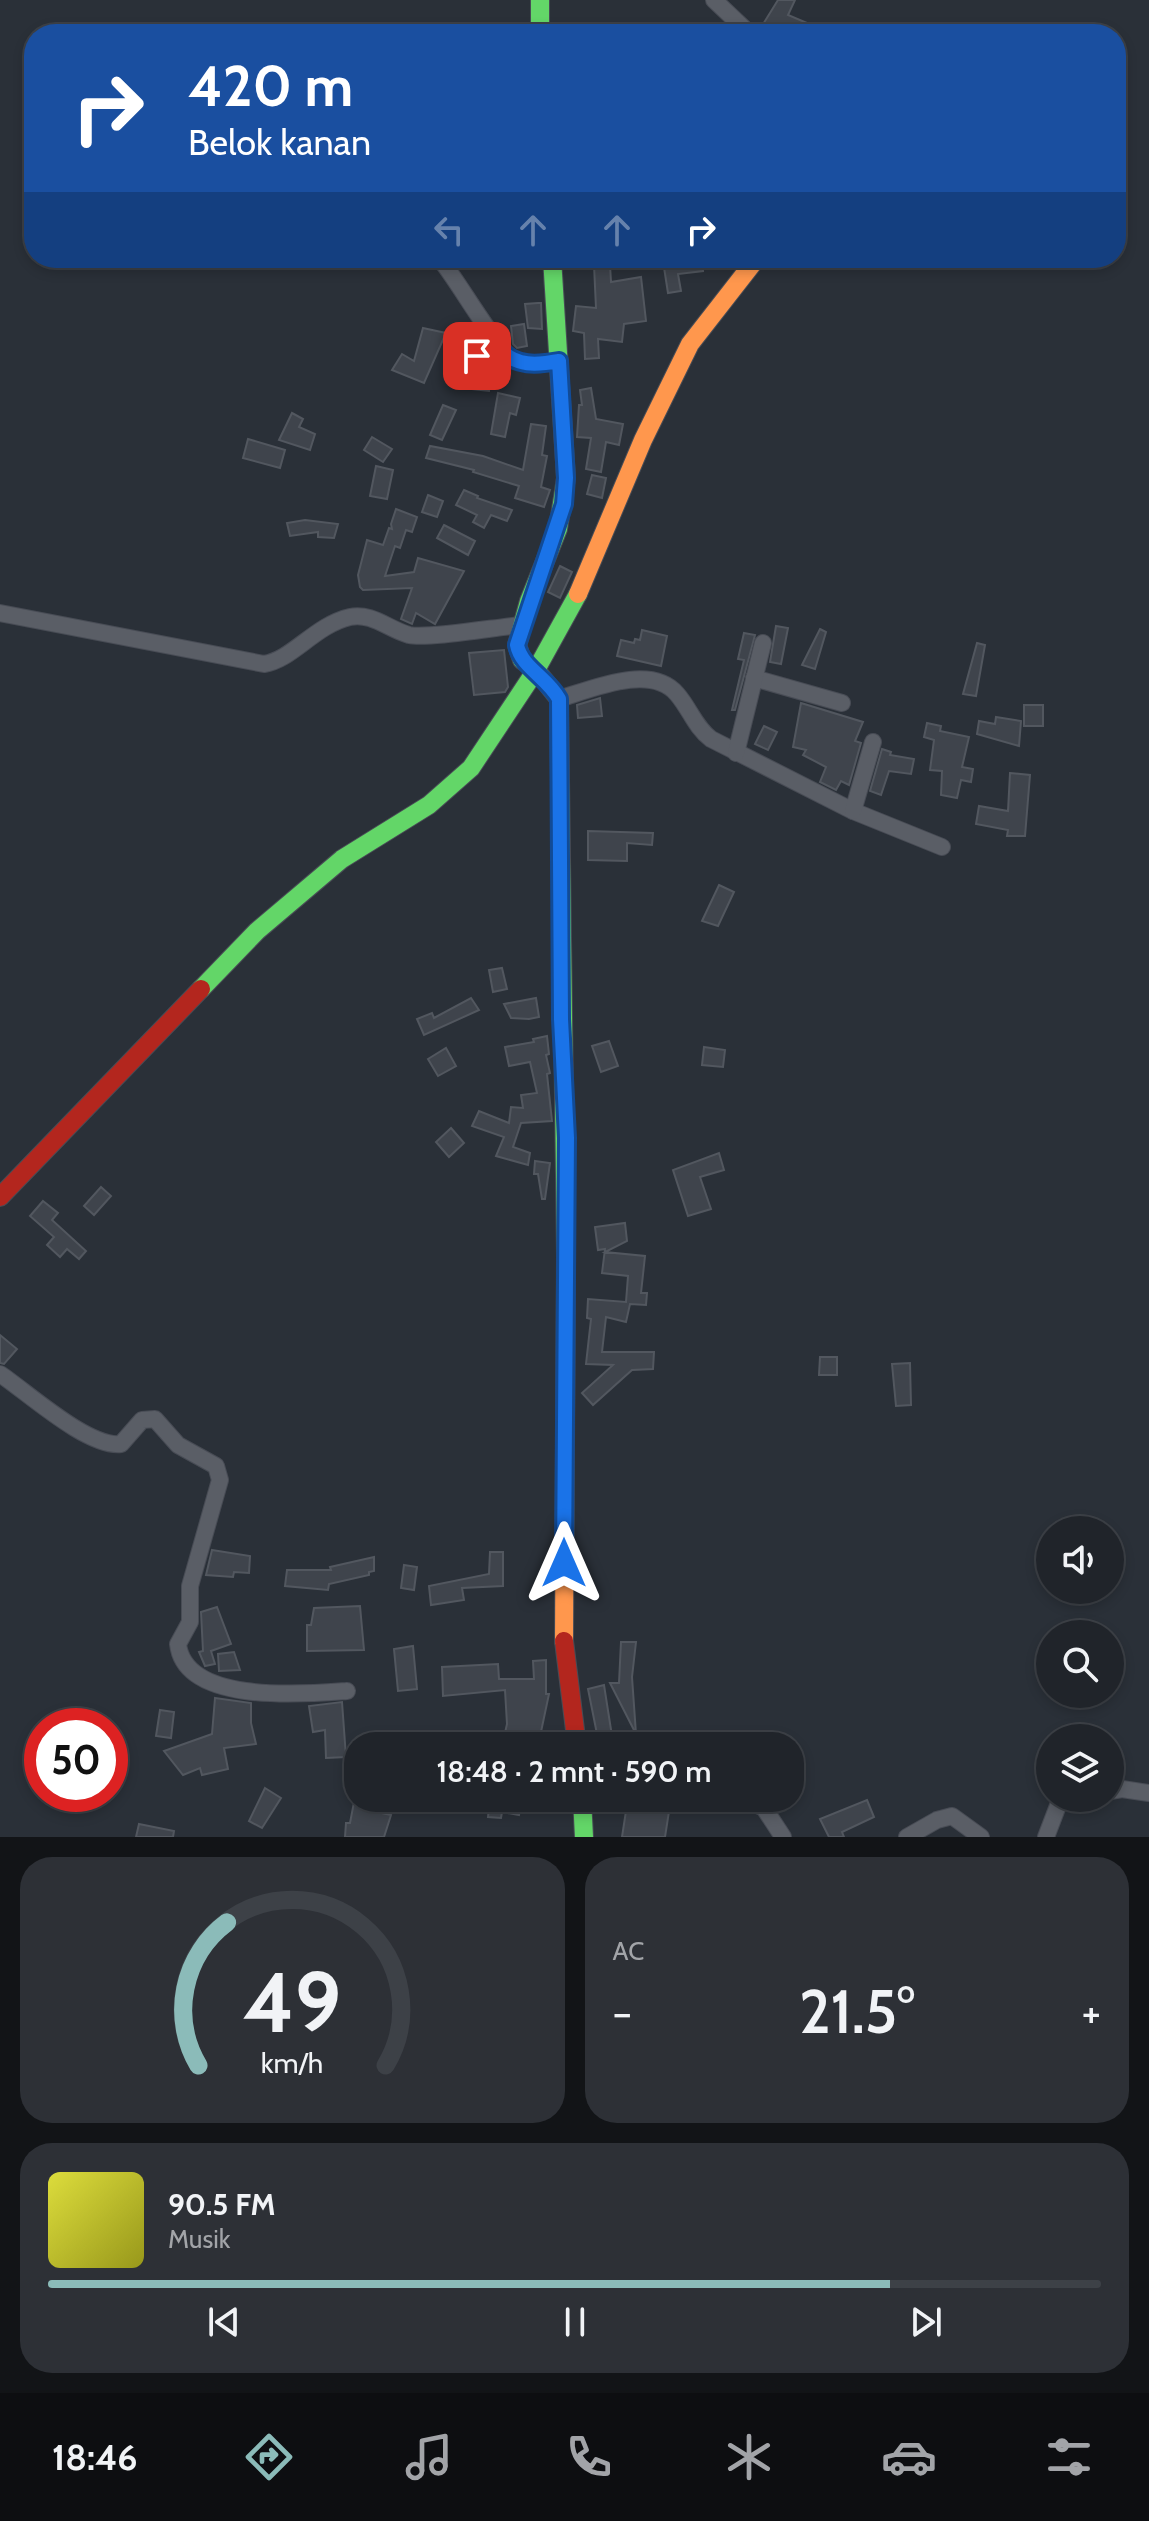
<!DOCTYPE html>
<html lang="id">
<head>
<meta charset="utf-8">
<style>
	:root { --surface:#20242a; --page:#2d3036; --text:#f1f3f6; --muted:#a2a4a8; --line:#3d4147; --accent:#8bbbb9 }
	body { margin:0; font-family:Cabin,sans-serif; background:var(--page); color:var(--text); height:100vh; display:flex; flex-direction:column; font-size:30px; white-space:nowrap }
	* { box-sizing:border-box; margin:0 }
	p { font-size:26px; color:var(--muted) }
	.icon { flex:none; width:44px; height:44px; fill:none; stroke:currentColor; stroke-width:2; stroke-linecap:round; stroke-linejoin:round }
	.map { position:relative; height:1837px; overflow:hidden }
	.panel { display:flex; flex-direction:column; gap:20px; padding:20px; background:#121417; flex:1 }
	.panel>* { flex:none }
	.guide { position:absolute; left:24px; top:24px; width:1102px; height:244px; border-radius:32px; box-shadow:0 4px 12px #0003,0 0 0 2px var(--line); background:#1a4fa0; color:#fff; overflow:hidden }
	.tools { position:absolute; left:1036px; top:1516px; display:grid; gap:16px }
	.tools a { display:grid; place-items:center; width:88px; height:88px; border-radius:50%; background:var(--surface); box-shadow:0 4px 12px #0003,0 0 0 2px var(--line); font-size:40px }
	.speed { position:absolute; left:24px; top:1708px; display:flex; gap:16px; font-size:40px; font-weight:700; text-align:center }
	.speed>* { display:grid; place-content:center; width:104px; height:104px; border-radius:50%; background:var(--surface); box-shadow:0 4px 12px #0003,0 0 0 2px var(--line); line-height:1 }
	.speed .limit { border:12px solid #d22; background:#fff; color:#111 }
	.pin { position:absolute; display:grid; place-items:center; width:68px; height:68px; color:#fff; margin:-34px; border-radius:16px; box-shadow:0 4px 12px #0006 }
	.me { position:absolute; width:88px; margin:-44px; rotate:0deg; stroke-linejoin:round; filter:drop-shadow(0 0 6px #0008) }
	.turn { display:flex; align-items:center; gap:28px; height:168px; padding:0 32px; font-size:36px }
	.turn .icon { width:104px; height:104px; stroke-width:2.5 }
	.turn b { display:block; font-size:56px; line-height:68px }
	.lanes { display:flex; align-items:center; height:76px; padding:0 32px; background:#0003; justify-content:center; gap:40px; direction:ltr }
	.lanes .off { opacity:.35 }
	.big { font-size:60px; font-weight:600; line-height:1.1 }
	.panel .widget { flex:1; display:flex; flex-direction:column; justify-content:center; gap:12px; min-width:0; padding:0 28px; border-radius:32px; background:var(--page) }
	.panel .dial { align-items:center; gap:0 }
	.dial svg { height:208px; overflow:visible; fill:none; stroke:var(--line); stroke-width:7; stroke-linecap:round; text-anchor:middle }
	.dial text { fill:var(--text); stroke:none }
	.song { display:flex; align-items:center; gap:24px }
	.cover { width:96px; height:96px; border-radius:12px; background:linear-gradient(135deg,hsl(60 70% 55%),hsl(60 70% 35%)) }
	.played { height:8px; border-radius:4px; background:linear-gradient(90deg,var(--accent) 80%,var(--line) 80%) }
	.keys { display:flex; justify-content:space-around; direction:ltr }
	.heat { display:flex; justify-content:space-between; align-items:center; font-size:44px; direction:ltr }
	.panel .tiles { flex:1; display:grid; gap:20px; grid-template-columns:1fr 1fr }
	.widget:last-child { grid-column:span 2 }
	.trip { position:absolute; left:344px; top:1732px; width:460px; height:80px; border-radius:32px; background:var(--surface); box-shadow:0 4px 12px #0003,0 0 0 2px var(--line); font-weight:600; line-height:80px; text-align:center }
	.tabs { display:flex; height:128px; justify-content:space-around; align-items:center; background:#0d0e11; color:var(--muted) }
	.tabs .icon { width:56px; height:56px }
	.tabs .on { color:var(--accent) }
	.tabs b { font-size:36px; color:var(--text) }
	.map>svg:first-child { display:block }
</style>
</head>
<body>
<div class="map">
<svg width="1149" height="1837" viewBox="0 0 1149 1837">
	<rect width="100%" height="100%" fill="#2a3038"/>
	<g fill="#3f444c" stroke="#52575f" stroke-width="2">
		<path d="M778 0H795L788 15 833 34H761L760 29Z"/>
		<path d="M684 258H702L703 271 678 274 681 291 668 293 663 261Z"/>
		<path d="M594 265H610L611 282 641 277 646 321 624 324 622 342 598 339 599 358 585 359 584 333 573 331 576 306 596 308Z"/>
		<path d="M538 303H541L542 329 528 328 525 304Z"/>
		<path d="M524 324 527 346 517 348 513 344 511 326Z"/>
		<path d="M423 328 446 333 424 383 392 370 402 354 414 361Z"/>
		<path d="M456 372 459 379 467 384 474 382 480 374 491 376 489 391 452 387Z"/>
		<path d="M591 388 596 419 623 424 619 445 606 442 601 472 586 469 591 438 577 437 579 405H582L580 390Z"/>
		<path d="M498 393 520 398 516 415 510 413 505 437 491 434Z"/>
		<path d="M443 405 456 410 442 440 430 435Z"/>
		<path d="M292 413 303 419 299 427 315 434 310 450 279 440Z"/>
		<path d="M531 424 546 426 542 455 547 456 541 487 550 490 544 507 515 498 519 486 473 472 474 470 426 458 430 446 483 456 523 470Z"/>
		<path d="M372 437 392 449 383 462 364 450Z"/>
		<path d="M248 439 285 450 280 468 243 458Z"/>
		<path d="M376 466 393 470 387 499 370 496Z"/>
		<path d="M592 475 606 478 602 498 587 494Z"/>
		<path d="M464 490 478 496 477 498 512 510 507 521 491 515 484 528 473 522 477 515 456 505Z"/>
		<path d="M428 495 443 501 437 517 422 512Z"/>
		<path d="M396 509 417 517 412 532 406 530 400 548 395 546 385 576 414 572 418 558 464 571 435 624 416 613 412 624 401 619 412 588 363 590 360 587 358 575 367 540 383 545 389 528 392 529 391 524Z"/>
		<path d="M305 520 338 524 334 538 318 537V532L290 536 287 523Z"/>
		<path d="M444 525 475 541 468 555 437 538Z"/>
		<path d="M560 566 572 572 560 598 548 592Z"/>
		<path d="M776 626 788 628 781 664 770 662Z"/>
		<path d="M820 629 826 632 815 669 802 665Z"/>
		<path d="M642 630 667 636 661 666 617 656 621 640 634 643 635 639 640 640Z"/>
		<path d="M744 633 755 635 735 710H732L744 660 738 659Z"/>
		<path d="M977 643 985 645 976 696 963 694Z"/>
		<path d="M504 650 508 687 505 692 474 695 469 653Z"/>
		<path d="M600 698 602 716 578 718 577 705Z"/>
		<path d="M801 703 863 722 855 741 861 743 849 785 841 781 836 790 820 782 826 767 803 755 806 750 793 747Z"/>
		<rect x="1024" y="705" width="19" height="21"/>
		<path d="M996 717 1021 721 1019 746 977 734 979 721 995 724Z"/>
		<path d="M927 723 941 726 940 731 969 737 962 767 973 769 971 782 961 780 957 798 941 795 942 771 930 770 934 740 924 737Z"/>
		<path d="M764 726 777 732 768 750 755 744Z"/>
		<path d="M882 749 891 752 890 755 914 759 911 774 889 771 881 795 870 791Z"/>
		<path d="M1010 773 1030 775 1025 836H1007L1008 830 976 824 979 806 1008 811Z"/>
		<path d="M588 831 653 833 652 845 627 843V861L588 860Z"/>
		<path d="M719 885 734 892 718 926 702 921Z"/>
		<path d="M502 968 507 989 493 992 489 970Z"/>
		<path d="M471 998 479 1010 424 1035 417 1019 432 1013 434 1018Z"/>
		<path d="M536 998 539 1017 529 1019 511 1018 504 1004Z"/>
		<path d="M547 1036 549 1054 546 1055 550 1073 547 1074 552 1121 521 1123 513 1147 530 1153 528 1165 496 1156 504 1137 472 1126 479 1111 509 1123 511 1107 523 1108 521 1095 537 1093 530 1062 509 1066 505 1047 534 1042 533 1039Z"/>
		<path d="M609 1041 618 1066 601 1072 592 1046Z"/>
		<path d="M704 1047 725 1050 723 1067 702 1065Z"/>
		<path d="M446 1048 456 1066 438 1076 428 1059Z"/>
		<path d="M451 1128 464 1143 449 1157 436 1142Z"/>
		<path d="M719 1153 724 1170 700 1177 711 1209 688 1216 673 1170Z"/>
		<path d="M535 1161 550 1163 545 1199H542L538 1174H534Z"/>
		<path d="M101 1187 111 1196 94 1215 84 1206Z"/>
		<path d="M43 1201 58 1213 52 1220 86 1251 79 1259 67 1249 60 1257 47 1245 54 1237 30 1216Z"/>
		<path d="M625 1223 627 1241 605 1252 645 1256 641 1293H647L646 1305 630 1304 626 1322 606 1317 602 1352H654L653 1369 632 1370 593 1405 582 1393 613 1365 586 1364 591 1319 587 1318 588 1299 626 1302 628 1276 602 1273 605 1249 598 1250 595 1227Z"/>
		<path d="M0 1335 17 1349 4 1364 0 1363Z"/>
		<path d="M820 1357H837V1375H819Z"/>
		<path d="M910 1363 911 1405 896 1406 892 1364Z"/>
		<path d="M212 1550 250 1556 249 1573 234 1572 233 1577 206 1575Z"/>
		<path d="M490 1552H503V1586L462 1588 464 1600 431 1605 429 1586 489 1574Z"/>
		<path d="M374 1557V1571L369 1572V1575L329 1584 328 1590 285 1586 287 1570H331L330 1567Z"/>
		<path d="M404 1565 417 1567 414 1590 401 1588Z"/>
		<path d="M360 1606 364 1650 307 1651V1625H311L314 1608Z"/>
		<path d="M217 1607 231 1644 211 1651 215 1664 205 1666 199 1652 203 1651 201 1612Z"/>
		<path d="M621 1642H636L632 1677 636 1734 610 1683H619Z"/>
		<path d="M413 1646 417 1689 398 1691 394 1649Z"/>
		<path d="M234 1652 240 1670 219 1671 218 1654Z"/>
		<path d="M546 1660V1694H549L538 1746H502L507 1724 505 1690 443 1696 442 1667 498 1664 499 1679H534L533 1661Z"/>
		<path d="M604 1685 612 1736 598 1739 588 1689Z"/>
		<path d="M215 1698 251 1703V1723L256 1744 224 1748 228 1769 202 1775 200 1768 183 1775 164 1751 212 1734Z"/>
		<path d="M342 1702 346 1757 326 1758 325 1730 313 1732 309 1706Z"/>
		<path d="M160 1710 174 1712 171 1738 156 1736Z"/>
		<path d="M265 1788 281 1798 262 1828 249 1821Z"/>
		<path d="M355 1797 369 1799 367 1810 391 1815 384 1837H345L346 1823H350Z"/>
		<path d="M490 1798H522L519 1815 502 1812 501 1818 488 1817Z"/>
		<path d="M628 1798 670 1805 665 1837H622Z"/>
		<path d="M867 1800 874 1817 842 1832 844 1837H829L820 1819Z"/>
		<path d="M139 1824 174 1831 173 1837H136Z"/>
	</g>
	<g fill="none" stroke-linecap="round" stroke-linejoin="round">
		<g stroke="#484c55" stroke-width="18">
			<g id="street">
				<path d="M714 0 750 34"/>
				<path d="M439 258C456 277 499 354 515 360 529 366 544 364 559 361"/>
				<path d="M468 373 479 354 500 349"/>
				<path d="M0 613 264 664C292 660 315 625 350 617 371 612 390 630 409 635 429 639 497 627 521 625"/>
				<path d="M754 678 842 703"/>
				<path d="M559 699C592 689 651 663 677 694 690 709 695 727 711 739L853 811 942 847"/>
				<path d="M736 753 763 643"/>
				<path d="M853 811 873 742"/>
				<path d="M0 1374C27 1392 88 1448 121 1444L142 1420 155 1419 178 1445 216 1466 220 1480 190 1586V1622L178 1644C185 1705 305 1694 347 1691"/>
				<path d="M1110 1791 1122 1789 1149 1793"/>
				<path d="M743 1798 764 1808 783 1837"/>
				<path d="M907 1837 937 1820 952 1816 981 1837"/>
				<path d="M1046 1837 1059 1803 1068 1798"/>
			</g>
		</g>
		<g stroke="#484c55" stroke-width="20">
			<g id="fast">
				<path d="M540 0V34"/>
				<path d="M552 258 566 478 558 529 529 601 517 645 522 660 536 670 559 699 566 1256"/>
				<path d="M201 989 257 931 342 859 429 805 471 768 536 670 578 594"/>
				<path d="M582 1798 584 1837"/>
			</g>
		</g>
		<g stroke="#484c55" stroke-width="20">
			<g id="slow">
				<path d="M578 594 643 440 690 344 757 258"/>
				<path d="M564 1641 566 1256"/>
			</g>
		</g>
		<g stroke="#484c55" stroke-width="20">
			<g id="jam">
				<path d="M0 1197 201 989"/>
				<path d="M564 1641 577 1746"/>
			</g>
		</g>
		<use href="#street" stroke="#5a5e66" stroke-width="16"/>
		<use href="#fast" stroke="#63d668" stroke-width="18"/>
		<use href="#slow" stroke="#ff974d" stroke-width="18"/>
		<use href="#jam" stroke="#b3261e" stroke-width="18"/>
	</g>
	<g fill="none" stroke-linecap="round" stroke-linejoin="round">
		<g stroke="#114b97" stroke-width="20">
			<path id="route" d="M477 356 500 349C516 367 537 365 559 361L566 478 564 504 517 645C521 667 548 678 559 699L561 1019 567 1138 564 1563"/>
		</g>
		<use href="#route" stroke="#1a73e8" stroke-width="14"/>
	</g>
</svg>
<div class="tools">
<a><svg class="icon" aria-label="sound" viewBox="0 0 24 24"><path d="M4 9h4l5-4v14l-5-4H4zM17 9q2 3 0 6"/></svg></a>
<a><svg class="icon" aria-label="search" viewBox="0 0 24 24"><circle cx="10" cy="10" r="6"/><path d="M15 15l6 6"/></svg></a>
<a><svg class="icon" aria-label="layers" viewBox="0 0 24 24"><path d="M12 4l9 5-9 5-9-5zM3 14l9 5 9-5"/></svg></a>
</div>
<div class="speed"><div class="limit">50</div></div>
<div class="pin" style="left:477px;top:356px;background:#d93025"><svg class="icon" aria-label="arrive" viewBox="0 0 24 24"><path d="M6 21V4h12l-3 4 3 4H6"/></svg></div>
<svg class="me" style="left:564px;top:1563px" viewBox="-20 -20 40 40"><path d="M0-17L14 15 0 8-14 15z" fill="#1a73e8" stroke="#fff" stroke-width="4"/></svg>
<div class="trip">18:48 · 2 mnt · 590 m</div>
<div class="guide">
<div class="turn"><svg class="icon" aria-label="right" viewBox="0 0 24 24"><path d="M7 20v-9h11M14 6l5 5-5 5"/></svg><div><b>420 m</b>Belok kanan</div></div>
<div class="lanes"><svg class="icon off" aria-label="left" viewBox="0 0 24 24"><path d="M17 20v-9H6M10 6l-5 5 5 5"/></svg><svg class="icon off" aria-label="ahead" viewBox="0 0 24 24"><path d="M12 20V5M6 11l6-6 6 6"/></svg><svg class="icon off" aria-label="ahead" viewBox="0 0 24 24"><path d="M12 20V5M6 11l6-6 6 6"/></svg><svg class="icon" aria-label="right" viewBox="0 0 24 24"><path d="M7 20v-9h11M14 6l5 5-5 5"/></svg></div>
</div>
</div>
<section class="panel">
<div class="tiles">
<div class="widget dial"><svg viewBox="0 0 100 80">
<path d="M14 69A42 42 0 1 1 86 69"/>
<path d="M14 69A42 42 0 0 1 25 14" stroke="#8bbbb9"/>
<text x="50" y="56" font-size="32" font-weight="700">49</text>
<text x="50" y="72" font-size="11">km/h</text>
</svg></div>
<div class="widget"><p>AC</p>
<div class="heat"><a>−</a><b class="big">21.5°</b><a>+</a></div>
</div>
<div class="widget">
<div class="song"><i class="cover"></i><div><b>90.5 FM</b><p>Musik</p></div></div>
<div class="played"></div>
<div class="keys"><svg class="icon" aria-label="previous" viewBox="0 0 24 24"><path d="M18 5L8 12l10 7zM5 5v14"/></svg><svg class="icon" aria-label="pause" viewBox="0 0 24 24"><path d="M8 5v14M16 5v14"/></svg><svg class="icon" aria-label="next" viewBox="0 0 24 24"><path d="M6 5l10 7-10 7zM19 5v14"/></svg></div>
</div>
</div>
</section>
<nav class="tabs">
<b>18:46</b>
<svg class="icon on" aria-label="directions" viewBox="0 0 24 24"><path d="M12 3l9 9-9 9-9-9zM9 14v-3h6M13 9l2 2-2 2"/></svg>
<svg class="icon" aria-label="music" viewBox="0 0 24 24"><path d="M9 18V5l10-2v13"/><circle cx="6" cy="18" r="3"/><circle cx="16" cy="16" r="3"/></svg>
<svg class="icon" aria-label="phone" viewBox="0 0 24 24"><path d="M5 4h4l2 5-3 2q2 4 5 5l2-3 5 2v4C11 20 4 13 5 4z"/></svg>
<svg class="icon" aria-label="climate" viewBox="0 0 24 24"><path d="M12 3v18M4 7l16 10M4 17L20 7"/></svg>
<svg class="icon" aria-label="car" viewBox="0 0 24 24"><path d="M5 17H2v-5l4-1 3-4h7l3 4 3 1v5h-3M9 17h6M6 11h13"/><circle cx="7" cy="17" r="2"/><circle cx="17" cy="17" r="2"/></svg>
<svg class="icon" aria-label="filters" viewBox="0 0 24 24"><path d="M4 7h16M4 17h16"/><circle cx="9" cy="7" r="2"/><circle cx="15" cy="17" r="2"/></svg>
</nav>
</body>
</html>
